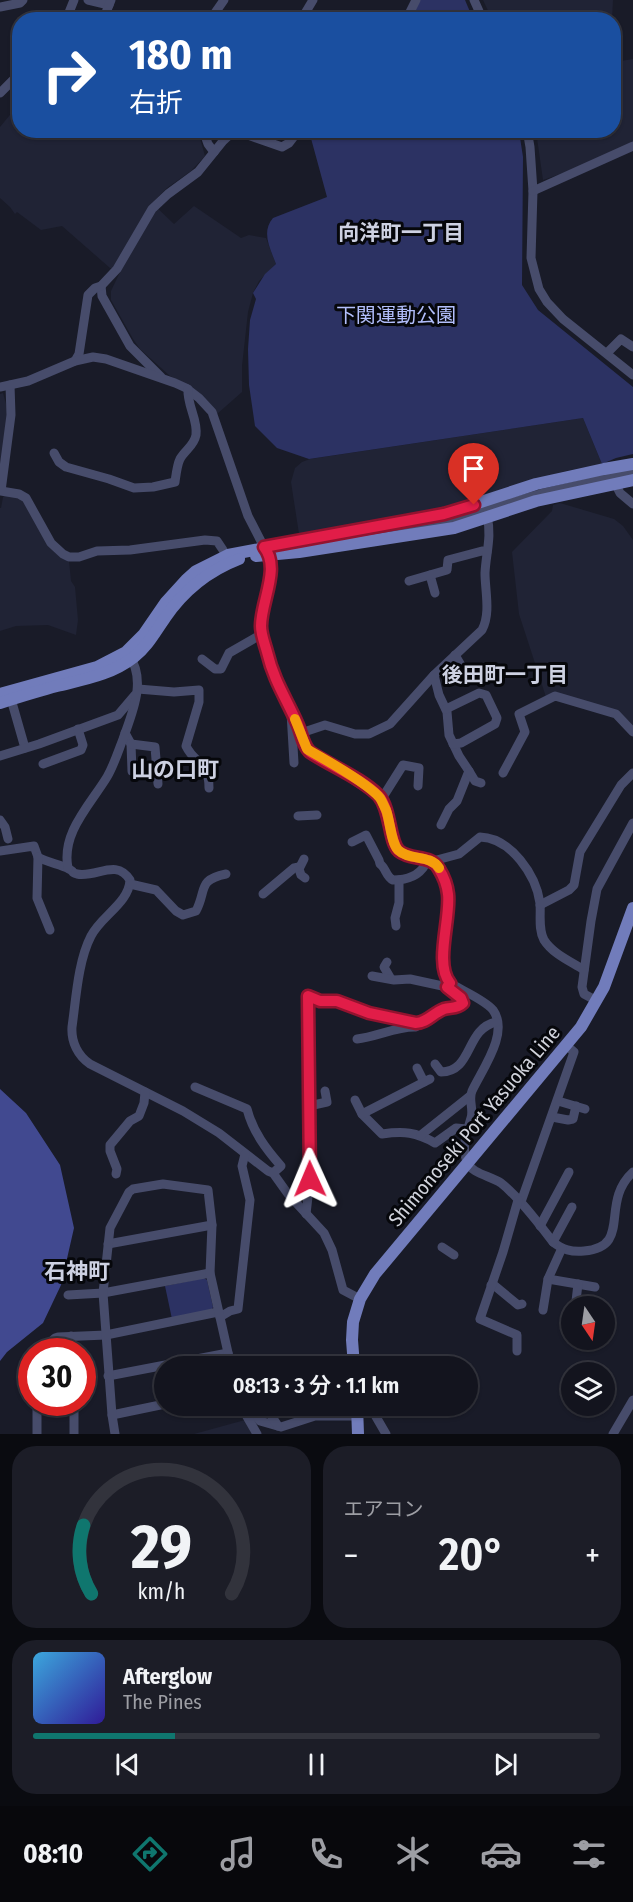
<!DOCTYPE html>
<html lang="ja">
<head>
<meta charset="utf-8">
<style>
	:root { --surface:#13141e; --page:#1c1d27; --text:#f1f3f6; --muted:#9d9ea4; --line:#32333c; --accent:#0f766e }
	body { margin:0; font-family:"Fira Sans Condensed","Noto Sans JP",sans-serif; background:var(--page); color:var(--text); height:100vh; display:flex; flex-direction:column; font-size:22px; white-space:nowrap }
	* { box-sizing:border-box; margin:0 }
	p { font-size:20px; color:var(--muted) }
	.icon { flex:none; width:33px; height:33px; fill:none; stroke:currentColor; stroke-width:2; stroke-linecap:round; stroke-linejoin:round }
	.map { position:relative; height:1434px; overflow:hidden }
	.details { display:flex; flex-direction:column; gap:12px; padding:12px; background:#0a0b10; flex:1 }
	.details>* { flex:none }
	.banner { position:absolute; left:12px; top:12px; width:609px; height:126px; border-radius:24px; box-shadow:0 2px 4px #0004,0 0 0 2px var(--line); background:#1a4fa0; color:#fff; overflow:hidden }
	.needle { width:39px; rotate:167deg }
	.buttons { position:absolute; left:561px; top:1296px; display:grid; gap:12px }
	.buttons a { display:grid; place-items:center; width:54px; height:54px; border-radius:50%; background:var(--surface); box-shadow:0 2px 4px #0004,0 0 0 2px var(--line); font-size:30px }
	.speed { position:absolute; left:18px; top:1338px; display:flex; gap:12px; font-size:30px; font-weight:700; text-align:center }
	.speed>* { display:grid; place-content:center; width:78px; height:78px; border-radius:50%; background:var(--surface); box-shadow:0 2px 4px #0004,0 0 0 2px var(--line); line-height:1 }
	.speed .limit { border:9px solid #d22; background:#fff; color:#111 }
	.pin { position:absolute; display:grid; place-items:center; width:51px; height:51px; color:#fff; margin:-62px -26px; border-radius:50% 50% 50% 0; rotate:-45deg; box-shadow:0 0 6px #0007 }
	.pin .icon { rotate:45deg }
	.me { position:absolute; width:66px; margin:-33px; rotate:359deg; stroke-linejoin:round; filter:drop-shadow(0 0 4px #0008) }
	.turn { display:flex; align-items:center; gap:21px; height:126px; padding:0 18px; font-size:27px }
	.turn .icon { width:78px; height:78px; stroke-width:2.5 }
	.turn b { display:block; font-size:42px; line-height:51px }
	.big { font-size:45px; font-weight:600; line-height:1.1 }
	.details .tile { flex:1; display:flex; flex-direction:column; justify-content:center; gap:9px; min-width:0; padding:0 21px; border-radius:24px; background:var(--page) }
	.details .dial { align-items:center; gap:0 }
	.dial svg { height:156px; overflow:visible; fill:none; stroke:var(--line); stroke-width:7; stroke-linecap:round; text-anchor:middle }
	.dial text { fill:var(--text); stroke:none }
	.song { display:flex; align-items:center; gap:18px }
	.cover { width:72px; height:72px; border-radius:9px; background:linear-gradient(135deg,hsl(200 70% 55%),hsl(250 70% 35%)) }
	.played { height:6px; border-radius:3px; background:linear-gradient(90deg,var(--accent) 25%,var(--line) 25%) }
	.keys { display:flex; justify-content:space-around; direction:ltr }
	.heat { display:flex; justify-content:space-between; align-items:center; font-size:33px; direction:ltr }
	.details .tiles { flex:1; display:grid; gap:12px; grid-template-columns:1fr 1fr }
	.tile:last-child { grid-column:span 2 }
	.trip { position:absolute; left:154px; top:1356px; width:324px; height:60px; border-radius:30px; background:var(--surface); box-shadow:0 2px 4px #0004,0 0 0 2px var(--line); font-weight:600; line-height:60px; text-align:center }
	.tabs { display:flex; height:96px; justify-content:space-around; align-items:center; background:#08080c; color:var(--muted) }
	.tabs .icon { width:42px; height:42px }
	.tabs .active { color:var(--accent) }
	.tabs b { font-size:27px; color:var(--text) }
	.map>svg:first-child { display:block }
</style>
</head>
<body>
<div class="map">
<svg width="633" height="1434" viewBox="0 0 633 1434">
	<rect width="100%" height="100%" fill="#191b28"/>
	<g fill="#202335">
		<path d="M483 0H613L612 19H492Z"/>
		<path d="M614 34 621 61 633 59V143L578 168 543 180 536 131 614 130Z"/>
		<path d="M19 107 20 130H177L181 134 191 131H198L205 156 191 171 167 188 152 203 174 224 194 206 241 238 249 235 266 238 276 264 259 281 253 293 248 312 242 366V392L217 414 187 385 170 376 140 349 133 339 111 300V291L120 272 117 269 110 268 62 226 41 230 17 212 15 214 10 207 0 198V127L14 110Z"/>
		<path d="M3 393 8 411 0 470V394Z"/>
		<path d="M583 418 602 464 566 471 533 480 427 514 299 534 291 482 295 468 302 462 310 459Z"/>
		<path d="M6 495 19 497 69 561 71 581 75 587 78 620 76 635 48 625 16 626 0 631V508H1L3 497Z"/>
		<path d="M560 503 614 519 623 526 633 540V728L617 712 546 697 519 614 512 552 552 511 553 505Z"/>
		<path d="M245 1420 254 1434H194Z"/>
	</g>
	<g fill="#2c3263">
		<path d="M419 0H465L473 19 411 20Z"/>
		<path d="M309 131H519L523 157 522 285 538 310 633 387V454L616 458 602 464 583 418 309 459 277 448 255 426 249 385 248 349 250 320 256 299 253 293 265 274 276 264C270 248 261 232 273 218L327 197Z"/>
		<path d="M204 1278 207 1280 213 1307 211 1311 172 1319 165 1286Z"/>
	</g>
	<path fill="#414990" d="M0 1089 26 1113 60 1165 74 1228 61 1285 43 1323 7 1352 0 1361Z"/>
	<g fill="none" stroke-linecap="round" stroke-linejoin="round">
		<g stroke="#474c6b" stroke-width="9">
			<path d="M88 0 109 5"/>
			<path d="M474 0 483 20"/>
			<path d="M0 7 20 3 23 0"/>
			<path d="M66 20 74 0"/>
			<path d="M103 20 111 0"/>
			<path d="M210 20 224 0"/>
			<path d="M301 20 313 0"/>
			<path d="M406 20 416 0"/>
			<path d="M0 93 20 73"/>
			<path d="M203 130 208 144 214 152"/>
			<path d="M527 130 530 147 533 191 531 258 539 289 547 302 563 319 633 375"/>
			<path d="M232 134H245L282 147 289 143 299 130"/>
			<path d="M533 191 633 146"/>
			<path d="M101 286 102 296 130 346 161 377"/>
			<path d="M607 353 621 339 633 347"/>
			<path d="M75 361 79 354 88 295 95 288 101 286 117 269 152 209 168 194 198 172 223 141 235 130"/>
			<path d="M10 385 11 415 1 491 19 494 26 498 51 543 63 554 69 557H79L97 551 130 550 205 540 217 541 223 550"/>
			<path d="M0 387 28 381 75 361 93 357 106 359 175 383 186 388 199 398 212 412 248 516 264 547 269 554V577L261 625 262 634 269 661 279 688 298 724 307 749 379 797 387 813 396 846 405 854 433 861 459 854 480 837C511 838 536 875 540 903 541 915 538 929 544 940 553 954 570 961 584 970"/>
			<path d="M54 453 59 462 66 467 109 479 134 488 153 487 175 482C176 475 177 465 180 459 185 450 194 446 196 435 198 419 187 406 188 389"/>
			<path d="M615 483 620 493 633 504"/>
			<path d="M349 538 424 527 452 520 540 494 633 472"/>
			<path d="M430 575 435 593"/>
			<path d="M409 581 447 570 448 560 482 551 487 552"/>
			<path d="M455 655 465 672"/>
			<path d="M202 659 215 669H221L229 653 262 634"/>
			<path d="M471 674 484 667"/>
			<path d="M434 675 439 695 447 712 449 735 459 756 469 771 457 801 449 809 441 825"/>
			<path d="M138 689 174 692 199 690V702L186 746C195 765 209 760 209 788"/>
			<path d="M11 699 25 748"/>
			<path d="M446 709 479 693 486 695 497 718 495 724 461 743 453 744"/>
			<path d="M291 713 294 763"/>
			<path d="M125 733 131 744 132 771 157 772"/>
			<path d="M301 733 325 725 355 734H369L390 724 434 675 482 630C491 613 485 591 485 573 486 553 492 536 487 516"/>
			<path d="M131 744 155 747 158 784"/>
			<path d="M0 756 39 744 118 715 135 695"/>
			<path d="M43 764 81 750 83 745 78 729"/>
			<path d="M469 771 475 781 481 783"/>
			<path d="M503 773 525 732 519 714 555 696 616 714 633 732"/>
			<path d="M381 800 403 765 419 768 418 786"/>
			<path d="M298 816 317 815"/>
			<path d="M0 820 5 827 8 839"/>
			<path d="M352 842 366 835 379 860 380 864C386 868 386 877 393 880 406 880 418 877 425 865L422 858"/>
			<path d="M0 851 34 846 38 857C48 863 60 864 69 869 76 873 70 872 77 874 97 878 116 858 130 880 129 903 101 916 91 936 78 961 76 999 72 1027 71 1042 78 1056 90 1064L183 1111 219 1133 268 1171 273 1173 288 1194 324 1233 332 1250 343 1290 360 1299"/>
			<path d="M38 857 37 898 50 930"/>
			<path d="M304 859 299 869 301 875 305 878"/>
			<path d="M68 868C61 833 90 805 107 777 114 765 118 752 123 739 132 713 147 681 129 655"/>
			<path d="M130 884 156 890 176 911 183 915 196 911C207 890 197 880 226 874"/>
			<path d="M263 894 294 868 299 867"/>
			<path d="M540 905 569 890 574 885 580 852 621 785 633 773"/>
			<path d="M396 926 395 918 399 903V880"/>
			<path d="M387 962 384 967 391 979"/>
			<path d="M372 976 394 980 410 979 447 987"/>
			<path d="M450 983C461 990 485 1000 493 1010 510 1033 481 1071 472 1091 468 1100 474 1109 471 1118 467 1132 461 1147 467 1162 472 1174 491 1176 501 1183 519 1197 539 1224 553 1242 563 1250 571 1252 584 1251 633 1247 599 1203 633 1172"/>
			<path d="M597 1001 584 994 582 987 591 921 597 889 633 823"/>
			<path d="M357 1039C376 1037 398 1026 416 1027"/>
			<path d="M435 1064 441 1072C473 1072 465 1029 496 1022"/>
			<path d="M417 1068 424 1082"/>
			<path d="M195 1087 247 1109C253 1132 266 1149 281 1166L273 1173"/>
			<path d="M355 1100 362 1114 382 1134C404 1131 416 1132 435 1143L456 1128 467 1129"/>
			<path d="M558 1101 585 1109"/>
			<path d="M309 1106 327 1102 325 1091"/>
			<path d="M362 1114 430 1079"/>
			<path d="M552 1117 568 1120 573 1119 576 1106"/>
			<path d="M421 1135 470 1096"/>
			<path d="M116 1174 117 1169 110 1151V1145L130 1121 139 1116 144 1103 145 1092"/>
			<path d="M519 1202 522 1199 574 1052 567 1046"/>
			<path d="M306 1214 310 1179 308 996 320 1001H337L370 1013 416 1023C427 1023 432 1013 442 1010 449 1007 456 1009 462 1005L461 998 447 987 450 983C428 957 467 892 433 861"/>
			<path d="M540 1226 569 1172"/>
			<path d="M553 1242 572 1207"/>
			<path d="M108 1244 212 1225"/>
			<path d="M442 1247 454 1255"/>
			<path d="M548 1279 595 1287"/>
			<path d="M491 1285 495 1286 518 1305 522 1304"/>
			<path d="M68 1295 103 1293 210 1273"/>
			<path d="M576 1301 578 1284"/>
			<path d="M543 1310 548 1279 562 1248"/>
			<path d="M220 1317 230 1311 238 1309 250 1200 242 1166 245 1154"/>
			<path d="M71 1336 72 1352"/>
			<path d="M517 1351V1335L480 1319 503 1252 518 1200"/>
			<path d="M40 1352 55 1338 58 1337 106 1335 218 1312"/>
			<path d="M108 1376 228 1353"/>
			<path d="M74 1402V1434"/>
			<path d="M246 1406 260 1421 281 1427 315 1416H357"/>
			<path d="M373 1406 375 1415 386 1434"/>
			<path d="M242 1408 257 1434"/>
			<path d="M267 1409 278 1426"/>
			<path d="M112 1415 165 1404"/>
			<path d="M37 1434V1402"/>
			<path d="M115 1434 112 1415 103 1293 110 1228 129 1192 133 1189 163 1184 208 1190 212 1225 210 1273 231 1366"/>
			<path d="M613 1434 633 1400"/>
		</g>
		<g stroke="#717cbb" stroke-width="12">
			<path d="M256 556 299 552 454 528 536 501 633 480"/>
			<path d="M0 694 97 667 126 652 144 634 166 602 186 580 196 571 228 555 444 514 536 484 604 469 633 464"/>
			<path d="M0 703C19 697 38 691 57 686 85 679 111 675 134 657 148 646 155 632 165 618 184 590 208 571 239 559"/>
			<path d="M354 1366 352 1340 353 1322 360 1299 375 1274 581 1027 604 987 633 908"/>
			<path d="M357 1406 358 1434"/>
		</g>
	</g>
	<g fill="none" stroke-linecap="round" stroke-linejoin="round">
		<g stroke="#92132f" stroke-width="15">
			<path id="route" d="M310 1179 308 996 320 1001H337L369 1013 416 1023C427 1023 433 1013 444 1009 451 1007 457 1009 463 1003L461 998 447 987 450 983C434 964 451 918 448 894 447 885 444 877 439 869 431 854 411 861 399 851 389 842 391 810 379 796 361 778 331 766 310 752 303 746 301 731 297 723 286 698 274 681 267 652 265 644 261 635 261 626 261 601 281 568 264 547L444 514 474 505"/>
		</g>
		<use href="#route" stroke="#e11d48" stroke-width="10"/>
		<path stroke="#f59e0b" stroke-width="10" d="M295 719 307 749 310 751C326 760 369 784 380 798 382 801 384 806 386 810 390 820 391 843 398 850 409 861 430 854 439 868"/>
	</g>
	<g text-anchor="middle" dominant-baseline="central" stroke-width="6" stroke-linejoin="round" paint-order="stroke">
		<g font-size="20" fill="#b2befb" stroke="#06070b">
			<text x="396" y="315">下関運動公園</text>
		</g>
		<g font-size="20" fill="#d1d3dc" stroke="#06070b">
			<text transform="translate(474 1126) rotate(-50)">Shimonoseki Port Yasuoka Line</text>
		</g>
		<g font-size="21" font-weight="bold" fill="#cdd1e2" stroke="#06070b">
			<text x="401" y="233">向洋町一丁目</text>
			<text x="505" y="675">後田町一丁目</text>
		</g>
		<g font-size="22" font-weight="bold" fill="#cdd1e2" stroke="#06070b">
			<text x="175" y="769">山の口町</text>
			<text x="77" y="1271">石神町</text>
		</g>
	</g>
</svg>
<div class="buttons">
<a><svg class="needle" viewBox="-14 -14 28 28"><path d="M0-13l5 13h-10z" fill="#e53935"/><path d="M0 13l5-13h-10z" fill="#9d9ea4"/></svg></a>
<a><svg class="icon" aria-label="layers" viewBox="0 0 24 24"><path d="M12 4l9 5-9 5-9-5zM3 14l9 5 9-5"/></svg></a>
</div>
<div class="speed"><div class="limit">30</div></div>
<div class="pin" style="left:474px;top:505px;background:#d93025"><svg class="icon" aria-label="arrive" viewBox="0 0 24 24"><path d="M6 21V4h12l-3 4 3 4H6"/></svg></div>
<svg class="me" style="left:310px;top:1179px" viewBox="-20 -20 40 40"><path d="M0-17L14 15 0 8-14 15z" fill="#e11d48" stroke="#fff" stroke-width="4"/></svg>
<div class="trip">08:13 · 3 分 · 1.1 km</div>
<div class="banner">
<div class="turn"><svg class="icon" aria-label="right" viewBox="0 0 24 24"><path d="M7 20v-9h11M14 6l5 5-5 5"/></svg><div><b>180 m</b>右折</div></div>
</div>
</div>
<section class="details">
<div class="tiles">
<div class="tile dial"><svg viewBox="0 0 100 80">
<path d="M14 69A42 42 0 1 1 86 69"/>
<path d="M14 69A42 42 0 0 1 10 34" stroke="#0f766e"/>
<text x="50" y="56" font-size="32" font-weight="700">29</text>
<text x="50" y="72" font-size="11">km/h</text>
</svg></div>
<div class="tile"><p>エアコン</p>
<div class="heat"><a>−</a><b class="big">20°</b><a>+</a></div>
</div>
<div class="tile">
<div class="song"><i class="cover"></i><div><b>Afterglow</b><p>The Pines</p></div></div>
<div class="played"></div>
<div class="keys"><svg class="icon" aria-label="previous" viewBox="0 0 24 24"><path d="M18 5L8 12l10 7zM5 5v14"/></svg><svg class="icon" aria-label="pause" viewBox="0 0 24 24"><path d="M8 5v14M16 5v14"/></svg><svg class="icon" aria-label="next" viewBox="0 0 24 24"><path d="M6 5l10 7-10 7zM19 5v14"/></svg></div>
</div>
</div>
</section>
<nav class="tabs">
<b>08:10</b>
<svg class="icon active" aria-label="directions" viewBox="0 0 24 24"><path d="M12 3l9 9-9 9-9-9zM9 14v-3h6M13 9l2 2-2 2"/></svg>
<svg class="icon" aria-label="music" viewBox="0 0 24 24"><path d="M9 18V5l10-2v13"/><circle cx="6" cy="18" r="3"/><circle cx="16" cy="16" r="3"/></svg>
<svg class="icon" aria-label="phone" viewBox="0 0 24 24"><path d="M5 4h4l2 5-3 2q2 4 5 5l2-3 5 2v4C11 20 4 13 5 4z"/></svg>
<svg class="icon" aria-label="climate" viewBox="0 0 24 24"><path d="M12 3v18M4 7l16 10M4 17L20 7"/></svg>
<svg class="icon" aria-label="car" viewBox="0 0 24 24"><path d="M5 17H2v-5l4-1 3-4h7l3 4 3 1v5h-3M9 17h6M6 11h13"/><circle cx="7" cy="17" r="2"/><circle cx="17" cy="17" r="2"/></svg>
<svg class="icon" aria-label="filters" viewBox="0 0 24 24"><path d="M4 7h16M4 17h16"/><circle cx="9" cy="7" r="2"/><circle cx="15" cy="17" r="2"/></svg>
</nav>
</body>
</html>
